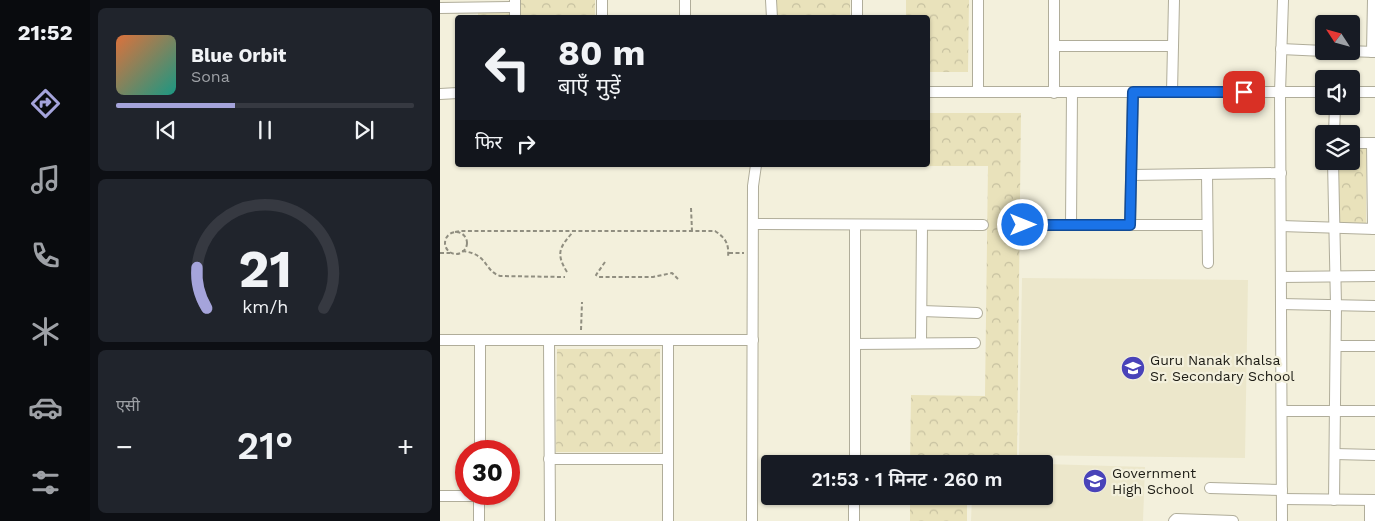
<!DOCTYPE html>
<html lang="hi">
<head>
<meta charset="utf-8">
<style>
	:root { --surface:#171b24; --page:#20242c; --text:#f1f3f6; --muted:#9ea1a6; --line:#363941; --accent:#a5a4db }
	body { margin:0; font-family:"Work Sans","Noto Sans Devanagari",sans-serif; background:var(--page); color:var(--text); height:100vh; display:flex; flex-direction:column; font-size:19px; white-space:nowrap }
	* { box-sizing:border-box; margin:0 }
	p { font-size:16px; color:var(--muted) }
	.icon { flex:none; width:28px; height:28px; fill:none; stroke:currentColor; stroke-width:2; stroke-linecap:round; stroke-linejoin:round }
	.map { position:relative; flex:1; overflow:hidden }
	.details { display:flex; flex-direction:column; gap:8px; padding:8px; background:#0d0f14; width:350px }
	.details>* { flex:none }
	.hud { position:absolute; left:15px; top:15px; width:475px; height:152px; border-radius:5px; box-shadow:0 1px 4px #0004; background:#171b24; color:var(--text); overflow:hidden }
	.needle { width:32px; rotate:306deg }
	.fabs { position:absolute; left:875px; top:15px; display:grid; gap:10px }
	.fabs a { display:grid; place-items:center; width:45px; height:45px; border-radius:5px; background:var(--surface); box-shadow:0 1px 4px #0004; font-size:25px }
	.speed { position:absolute; left:15px; top:440px; display:flex; gap:10px; font-size:25px; font-weight:700; text-align:center }
	.speed>* { display:grid; place-content:center; width:65px; height:65px; border-radius:50%; background:var(--surface); box-shadow:0 1px 4px #0004; line-height:1 }
	.speed .limit { border:8px solid #d22; background:#fff; color:#111 }
	.pin { position:absolute; display:grid; place-items:center; width:42px; height:42px; color:#fff; margin:-21px; border-radius:10px; box-shadow:0 2px 8px #0006 }
	.me { position:absolute; width:55px; margin:-28px; rotate:90deg; stroke-linejoin:round; filter:drop-shadow(0 0 4px #0008) }
	.turn { display:flex; align-items:center; gap:18px; height:105px; padding:0 20px; font-size:22px }
	.turn .icon { width:65px; height:65px; stroke-width:2.5 }
	.turn b { display:block; font-size:35px; line-height:42px }
	.then { display:flex; align-items:center; height:48px; padding:0 20px; background:#0003; gap:10px; font-size:19px }
	.big { font-size:38px; font-weight:600; line-height:1.1 }
	.details .widget { flex:1; display:flex; flex-direction:column; justify-content:center; gap:8px; min-width:0; padding:0 18px; border-radius:8px; background:var(--page) }
	.details .dial { align-items:center; gap:0 }
	.dial svg { height:130px; overflow:visible; fill:none; stroke:var(--line); stroke-width:7; stroke-linecap:round; text-anchor:middle }
	.dial text { fill:var(--text); stroke:none }
	.song { display:flex; align-items:center; gap:15px }
	.cover { width:60px; height:60px; border-radius:8px; background:linear-gradient(135deg,hsl(20 70% 55%),hsl(170 70% 35%)) }
	.played { height:5px; border-radius:2px; background:linear-gradient(90deg,var(--accent) 40%,var(--line) 40%) }
	.keys { display:flex; justify-content:space-around; direction:ltr }
	.heat { display:flex; justify-content:space-between; align-items:center; font-size:28px; direction:ltr }
	.trip { position:absolute; left:321px; top:455px; width:292px; height:50px; border-radius:5px; background:var(--surface); box-shadow:0 1px 4px #0004; font-weight:600; line-height:50px; text-align:center }
	main { display:flex; flex:1; min-height:0 }
	.tab-bar { display:flex; flex-direction:column; width:90px; justify-content:space-around; align-items:center; background:#090b0e; color:var(--muted) }
	.tab-bar .icon { width:35px; height:35px }
	.tab-bar .selected { color:var(--accent) }
	.tab-bar b { font-size:22px; color:var(--text) }
	.map>svg:first-child { display:block }
</style>
</head>
<body>
<main>
<nav class="tab-bar">
<b>21:52</b>
<svg class="icon selected" aria-label="directions" viewBox="0 0 24 24"><path d="M12 3l9 9-9 9-9-9zM9 14v-3h6M13 9l2 2-2 2"/></svg>
<svg class="icon" aria-label="music" viewBox="0 0 24 24"><path d="M9 18V5l10-2v13"/><circle cx="6" cy="18" r="3"/><circle cx="16" cy="16" r="3"/></svg>
<svg class="icon" aria-label="phone" viewBox="0 0 24 24"><path d="M5 4h4l2 5-3 2q2 4 5 5l2-3 5 2v4C11 20 4 13 5 4z"/></svg>
<svg class="icon" aria-label="climate" viewBox="0 0 24 24"><path d="M12 3v18M4 7l16 10M4 17L20 7"/></svg>
<svg class="icon" aria-label="car" viewBox="0 0 24 24"><path d="M5 17H2v-5l4-1 3-4h7l3 4 3 1v5h-3M9 17h6M6 11h13"/><circle cx="7" cy="17" r="2"/><circle cx="17" cy="17" r="2"/></svg>
<svg class="icon" aria-label="filters" viewBox="0 0 24 24"><path d="M4 7h16M4 17h16"/><circle cx="9" cy="7" r="2"/><circle cx="15" cy="17" r="2"/></svg>
</nav>
<section class="details">
<div class="widget">
<div class="song"><i class="cover"></i><div><b>Blue Orbit</b><p>Sona</p></div></div>
<div class="played"></div>
<div class="keys"><svg class="icon" aria-label="previous" viewBox="0 0 24 24"><path d="M18 5L8 12l10 7zM5 5v14"/></svg><svg class="icon" aria-label="pause" viewBox="0 0 24 24"><path d="M8 5v14M16 5v14"/></svg><svg class="icon" aria-label="next" viewBox="0 0 24 24"><path d="M6 5l10 7-10 7zM19 5v14"/></svg></div>
</div>
<div class="widget dial"><svg viewBox="0 0 100 80">
<path d="M14 69A42 42 0 1 1 86 69"/>
<path d="M14 69A42 42 0 0 1 8 44" stroke="#a5a4db"/>
<text x="50" y="56" font-size="32" font-weight="700">21</text>
<text x="50" y="72" font-size="11">km/h</text>
</svg></div>
<div class="widget"><p>एसी</p>
<div class="heat"><a>−</a><b class="big">21°</b><a>+</a></div>
</div>
</section>
<div class="map">
<svg width="935" height="521" viewBox="0 0 935 521">
	<defs>
		<pattern id="forest-crowns" width="20" height="18" patternUnits="userSpaceOnUse" patternTransform="scale(1.25)"><rect width="20" height="18" fill="#e9e2bb"/><path d="M2 6a3 3 0 1 1 6 0M12 15a3 3 0 1 1 6 0" fill="none" stroke="#c7c1a0"/></pattern>
	</defs>
	<rect width="100%" height="100%" fill="#f3f0dc"/>
	<g fill="#ece7cb">
		<path d="M582 278 808 280 805 458 579 455Z"/>
		<path d="M605 464 705 467 703 521H531L532 496H605Z"/>
	</g>
	<g fill="url(#forest-crowns)">
		<rect x="81" y="0" width="74" height="17"/>
		<rect x="337" y="0" width="73" height="17"/>
		<path d="M466 0H529L528 72H488V18L466 17Z"/>
		<path d="M38 12H70V17L38 18Z"/>
		<path d="M488 113H581L577 458H528V464H470L471 395 545 396 548 166H331L488 165Z"/>
		<path d="M911 148H926V224H898V161H911Z"/>
		<path d="M117 349H220V452H116Z"/>
		<rect x="470" y="496" width="57" height="25"/>
	</g>
	<g fill="none" stroke-linecap="round" stroke-linejoin="round">
		<g stroke="#b0ad9a" stroke-width="12">
			<g id="minor">
				<path d="M162 0V18"/>
				<path d="M331 0 332 18"/>
				<path d="M538 0V92"/>
				<path d="M614 0V93"/>
				<path d="M0 8 75 7"/>
				<path d="M75 18V0"/>
				<path d="M245 18V0"/>
				<path d="M417 18V0"/>
				<path d="M614 46H733"/>
				<path d="M841 49 884 51"/>
				<path d="M907 51 935 52"/>
				<path d="M932 52 933 0"/>
				<path d="M488 92H884"/>
				<path d="M732 92 734 0"/>
				<path d="M911 92H935"/>
				<path d="M0 94 18 93"/>
				<path d="M894 134 895 106"/>
				<path d="M911 143H935"/>
				<path d="M932 143 933 229"/>
				<path d="M893 161 896 305 894 500"/>
				<path d="M767 174 768 263"/>
				<path d="M691 175 841 173"/>
				<path d="M313 224 543 225"/>
				<path d="M583 225H767"/>
				<path d="M631 225 632 92"/>
				<path d="M690 225 693 92"/>
				<path d="M841 226 935 229"/>
				<path d="M842 277 935 276"/>
				<path d="M841 304 935 306"/>
				<path d="M482 311 537 313"/>
				<path d="M0 340H313"/>
				<path d="M109 340 110 521"/>
				<path d="M481 343 482 225"/>
				<path d="M415 344 535 343"/>
				<path d="M896 346H935"/>
				<path d="M842 411H935"/>
				<path d="M40 451V340"/>
				<path d="M895 454 935 455"/>
				<path d="M109 459H228"/>
				<path d="M415 464V225"/>
				<path d="M770 488 842 490"/>
				<path d="M0 496H39"/>
				<path d="M842 499 935 500"/>
				<path d="M39 521V494"/>
				<path d="M228 521V340"/>
				<path d="M312 521 313 186 316 165"/>
				<path d="M414 521V496"/>
				<path d="M734 521 736 519 793 521"/>
				<path d="M842 521 840 92 843 0"/>
				<path d="M930 521V500"/>
			</g>
		</g>
		<g stroke="#908e80" stroke-width="2" stroke-dasharray="4 2.5" stroke-linecap="butt">
			<path d="M251 208 252 231"/>
			<path d="M15 232 21 231H275C287 239 289 245 288 258"/>
			<circle cx="16" cy="243" r="11"/>
			<path d="M22 251C49 254 43 270 60 276L125 277"/>
			<path d="M0 253H10"/>
			<path d="M289 253H304"/>
			<path d="M165 262 156 275 159 277H213L232 273 238 279"/>
			<path d="M127 272C116 254 119 248 132 233"/>
			<path d="M141 330 142 302"/>
		</g>
		<use href="#minor" stroke="#fff" stroke-width="10"/>
	</g>
	<g fill="none" stroke-linecap="round" stroke-linejoin="round">
		<g stroke="#114b97" stroke-width="12">
			<path id="route" d="M583 225H690L693 92H804"/>
		</g>
		<use href="#route" stroke="#1a73e8" stroke-width="9"/>
	</g>
	<defs>
		<g id="school-disc" transform="scale(1.25)"><circle r="9.5" fill="#4943b9" stroke="#f3f0dc"/><path d="M0-5L7-2L0 1L-7-2ZM-4 1L0 2.5L4 1V4Q0 6-4 4Z" fill="#fff"/></g>
	</defs>
	<g fill-rule="evenodd">
		<use href="#school-disc" x="693" y="368"/>
		<use href="#school-disc" x="655" y="481"/>
	</g>
	<g text-anchor="middle" dominant-baseline="central" stroke-width="4.5" stroke-linejoin="round" paint-order="stroke">
		<g font-size="14" fill="#1c1b14" stroke="#f3f0dc" text-anchor="start">
			<text x="710" y="360">Guru Nanak Khalsa<tspan x="710" dy="16">Sr. Secondary School</tspan></text>
			<text x="672" y="473">Government<tspan x="672" dy="16">High School</tspan></text>
		</g>
	</g>
</svg>
<div class="fabs">
<a><svg class="needle" viewBox="-14 -14 28 28"><path d="M0-13l5 13h-10z" fill="#e53935"/><path d="M0 13l5-13h-10z" fill="#9ea1a6"/></svg></a>
<a><svg class="icon" aria-label="sound" viewBox="0 0 24 24"><path d="M4 9h4l5-4v14l-5-4H4zM17 9q2 3 0 6"/></svg></a>
<a><svg class="icon" aria-label="layers" viewBox="0 0 24 24"><path d="M12 4l9 5-9 5-9-5zM3 14l9 5 9-5"/></svg></a>
</div>
<div class="speed"><div class="limit">30</div></div>
<div class="pin" style="left:804px;top:92px;background:#d93025"><svg class="icon" aria-label="arrive" viewBox="0 0 24 24"><path d="M6 21V4h12l-3 4 3 4H6"/></svg></div>
<svg class="me" style="left:583px;top:225px" viewBox="-20 -20 40 40"><circle r="17" fill="#1a73e8" stroke="#fff" stroke-width="3"/><path d="M0-11L8 9 0 5-8 9z" fill="#fff"/></svg>
<div class="trip">21:53 · 1 मिनट · 260 m</div>
<div class="hud">
<div class="turn"><svg class="icon" aria-label="left" viewBox="0 0 24 24"><path d="M17 20v-9H6M10 6l-5 5 5 5"/></svg><div><b>80 m</b>बाएँ मुड़ें</div></div>
<div class="then">फिर<svg class="icon" aria-label="right" viewBox="0 0 24 24"><path d="M7 20v-9h11M14 6l5 5-5 5"/></svg></div>
</div>
</div>
</main>
</body>
</html>
